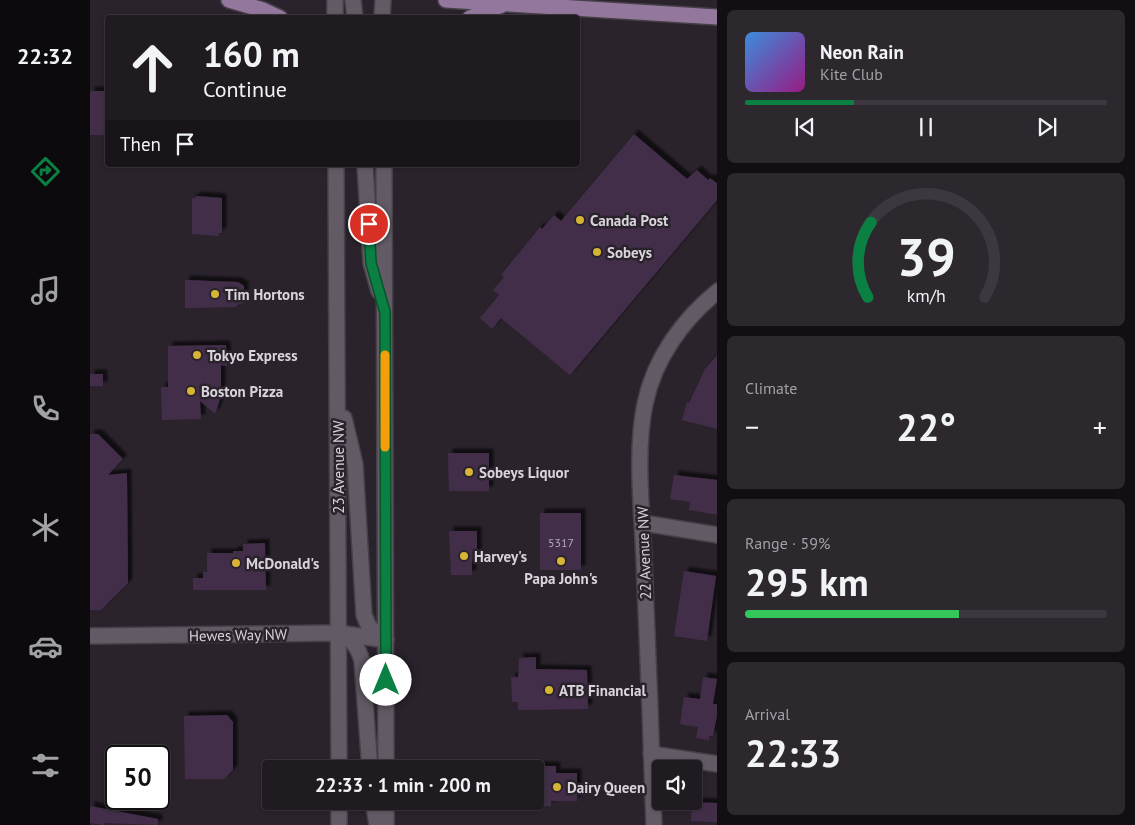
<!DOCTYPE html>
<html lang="en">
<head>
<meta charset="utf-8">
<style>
	:root { --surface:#201a21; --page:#2d272e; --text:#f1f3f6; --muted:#a2a1a5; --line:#3d383f; --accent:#0b8043 }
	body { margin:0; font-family:"PT Sans",sans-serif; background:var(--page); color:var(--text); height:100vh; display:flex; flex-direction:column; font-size:19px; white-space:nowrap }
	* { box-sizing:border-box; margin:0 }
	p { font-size:16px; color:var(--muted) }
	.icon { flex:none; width:28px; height:28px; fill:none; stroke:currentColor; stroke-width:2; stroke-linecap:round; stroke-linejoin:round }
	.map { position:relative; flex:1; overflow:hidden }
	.drawer { display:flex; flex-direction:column; gap:10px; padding:10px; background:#120e12; width:418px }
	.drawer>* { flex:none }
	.guide { position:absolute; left:15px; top:15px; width:475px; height:152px; border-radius:5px; box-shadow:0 1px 4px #0004,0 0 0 1px var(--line); background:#201a21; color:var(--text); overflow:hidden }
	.tools { position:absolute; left:562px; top:760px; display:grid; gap:10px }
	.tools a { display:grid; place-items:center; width:50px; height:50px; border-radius:5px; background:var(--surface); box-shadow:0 1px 4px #0004,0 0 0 1px var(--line); font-size:25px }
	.speed { position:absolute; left:15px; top:745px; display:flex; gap:10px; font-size:25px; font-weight:700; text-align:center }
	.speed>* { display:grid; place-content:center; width:65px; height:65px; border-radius:50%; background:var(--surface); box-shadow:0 1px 4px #0004,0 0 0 1px var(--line); line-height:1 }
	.speed .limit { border:2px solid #111; border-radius:8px; background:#fff; color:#111 }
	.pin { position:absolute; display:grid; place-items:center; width:42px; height:42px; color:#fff; margin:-21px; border:2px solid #fff; border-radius:50%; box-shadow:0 1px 5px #0007 }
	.me { position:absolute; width:55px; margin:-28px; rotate:0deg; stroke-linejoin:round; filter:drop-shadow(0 0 4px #0008) }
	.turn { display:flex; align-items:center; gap:18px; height:105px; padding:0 15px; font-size:22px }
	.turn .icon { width:65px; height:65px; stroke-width:2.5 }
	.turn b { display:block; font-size:35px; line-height:42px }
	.then { display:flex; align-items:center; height:48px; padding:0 15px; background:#0003; gap:10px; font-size:19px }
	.big { font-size:38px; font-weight:800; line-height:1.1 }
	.drawer .card { flex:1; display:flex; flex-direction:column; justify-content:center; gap:8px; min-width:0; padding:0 18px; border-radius:8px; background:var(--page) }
	.drawer .dial { align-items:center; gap:0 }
	.dial svg { height:130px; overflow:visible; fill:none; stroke:var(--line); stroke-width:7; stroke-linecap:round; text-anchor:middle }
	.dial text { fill:var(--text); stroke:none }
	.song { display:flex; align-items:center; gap:15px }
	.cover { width:60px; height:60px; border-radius:8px; background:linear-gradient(135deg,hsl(210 70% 55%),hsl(310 70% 35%)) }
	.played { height:5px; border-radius:2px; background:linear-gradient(90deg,var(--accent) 30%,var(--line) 30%) }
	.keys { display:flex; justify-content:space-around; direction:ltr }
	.heat { display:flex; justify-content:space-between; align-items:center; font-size:28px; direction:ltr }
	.charge { height:8px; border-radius:4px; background:linear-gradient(90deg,#34c759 59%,var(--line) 0) }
	.trip { position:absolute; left:172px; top:760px; width:282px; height:50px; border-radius:5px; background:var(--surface); box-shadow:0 1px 4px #0004,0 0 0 1px var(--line); font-weight:800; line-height:50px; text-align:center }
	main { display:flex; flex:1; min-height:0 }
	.tabs { display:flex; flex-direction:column; width:90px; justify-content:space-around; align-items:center; background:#0d0a0d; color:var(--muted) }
	.tabs .icon { width:35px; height:35px }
	.tabs .active { color:var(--accent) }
	.tabs b { font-size:22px; color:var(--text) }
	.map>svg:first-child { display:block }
</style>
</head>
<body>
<main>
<nav class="tabs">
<b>22:32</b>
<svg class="icon active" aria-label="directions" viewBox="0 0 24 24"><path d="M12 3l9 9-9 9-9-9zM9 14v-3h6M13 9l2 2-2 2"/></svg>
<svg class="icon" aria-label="music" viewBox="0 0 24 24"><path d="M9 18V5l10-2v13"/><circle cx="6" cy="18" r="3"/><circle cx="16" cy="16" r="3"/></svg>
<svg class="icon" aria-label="phone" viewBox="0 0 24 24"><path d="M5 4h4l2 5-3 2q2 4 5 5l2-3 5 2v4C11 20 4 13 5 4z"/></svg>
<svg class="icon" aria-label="climate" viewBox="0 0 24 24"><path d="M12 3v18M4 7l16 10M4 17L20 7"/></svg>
<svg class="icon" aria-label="car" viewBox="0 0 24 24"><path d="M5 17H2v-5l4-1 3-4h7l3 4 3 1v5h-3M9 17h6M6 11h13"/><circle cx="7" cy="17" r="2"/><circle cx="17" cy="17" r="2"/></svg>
<svg class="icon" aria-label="filters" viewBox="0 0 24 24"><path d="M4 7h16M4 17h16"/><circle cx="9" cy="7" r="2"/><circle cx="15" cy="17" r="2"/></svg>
</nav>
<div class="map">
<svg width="628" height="825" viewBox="0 0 628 825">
	<defs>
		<filter id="shadow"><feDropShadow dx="4.5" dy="-4.5" stdDeviation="1" flood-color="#0009"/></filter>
	</defs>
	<rect width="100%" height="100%" fill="#2a232c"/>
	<g fill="#432f4a" filter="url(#shadow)">
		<rect x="0" y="91" width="18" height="44"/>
		<path d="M544 134 597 179 607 170 618 180 620 178 628 184V199L480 375 411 318 402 329 390 318 409 295 403 290 414 277 411 275 450 227 452 229 464 215 471 221Z"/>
		<path d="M106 196 132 198V233H128L129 236 102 234V198H106Z"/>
		<path d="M95 280 148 282 154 286V303L149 304 145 307 95 308Z"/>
		<path d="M136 345 137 366 131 365V396L125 414 110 401 111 419 72 420 71 387H78V346Z"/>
		<path d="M628 354V429L592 420 597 402 599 403 615 369Z"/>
		<rect x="0" y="374" width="13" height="12"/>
		<path d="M0 434H8L33 459 18 475 37 473 38 583 11 610H0Z"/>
		<path d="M358 453H399V491H359Z"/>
		<path d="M584 475 628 480V515L599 510 600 502 580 499Z"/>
		<rect x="450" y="513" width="41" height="57"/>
		<path d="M359 531H387V559H382V575H361Z"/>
		<path d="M175 543 176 590H103V578H113V572H117V553H143V551H153V544Z"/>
		<path d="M594 571 626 576 617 641 584 636Z"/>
		<path d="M446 657V669L497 670 498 709 428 710V702H422L421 677H428L429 658Z"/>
		<path d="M613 677 627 679 623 704H628V710L623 736H619V740L606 738 608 727 590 724 594 697 610 699Z"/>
		<path d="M137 715 143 722V770L134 779H95L94 716Z"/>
		<path d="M446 766H466V773H487V801H461V806H448Z"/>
		<path d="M602 802 628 803V822L601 821Z"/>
		<path d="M0 806 68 819V825L14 823V825L0 823Z"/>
	</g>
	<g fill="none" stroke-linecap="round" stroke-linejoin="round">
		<g stroke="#464048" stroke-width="18">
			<g id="street">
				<path d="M553 523 628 535"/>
				<path d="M561 754 628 764"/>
				<path d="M564 825C561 736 558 648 554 559 552 510 545 451 555 404 564 359 593 319 628 291"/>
			</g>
		</g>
		<g stroke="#464048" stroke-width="18">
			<g id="secondary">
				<path d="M263 0 265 18"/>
				<path d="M245 18V0"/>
				<path d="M292 18 293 0"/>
				<path d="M246 165 249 769"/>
				<path d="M275 165 281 263 289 291"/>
				<path d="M294 165 296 769"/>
				<path d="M254 418 265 464 274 615 279 627 295 639"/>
				<path d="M250 634C263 640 268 647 272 661L280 769"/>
				<path d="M0 636 249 633 296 640"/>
				<path d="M249 801V825"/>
				<path d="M283 801 287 825"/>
				<path d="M296 825V801"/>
			</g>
		</g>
		<g stroke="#464048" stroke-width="18">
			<g id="primary">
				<path d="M139 0 173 10 190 18"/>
				<path d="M356 0 628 17"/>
				<path d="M380 18 412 5"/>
			</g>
		</g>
		<use href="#street" stroke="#625a65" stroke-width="15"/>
		<use href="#secondary" stroke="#625a65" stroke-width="15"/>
		<use href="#primary" stroke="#93779d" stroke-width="15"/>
	</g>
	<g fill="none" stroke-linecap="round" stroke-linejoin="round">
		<g stroke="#07532c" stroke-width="12">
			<path id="route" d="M279 224 281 263 295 312 296 680"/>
		</g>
		<use href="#route" stroke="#0b8043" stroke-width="9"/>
		<path stroke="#f59e0b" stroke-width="9" d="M295 355V447"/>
	</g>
	<g fill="#d7b434" stroke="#2a232c" stroke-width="2">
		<circle cx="490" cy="220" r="5"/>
		<circle cx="507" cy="252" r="5"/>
		<circle cx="125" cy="294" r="5"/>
		<circle cx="107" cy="355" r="5"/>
		<circle cx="101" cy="391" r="5"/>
		<circle cx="379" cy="472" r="5"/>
		<circle cx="374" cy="556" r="5"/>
		<circle cx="471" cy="561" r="5"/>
		<circle cx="146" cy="563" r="5"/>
		<circle cx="459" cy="690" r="5"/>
		<circle cx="467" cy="787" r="5"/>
	</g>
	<g text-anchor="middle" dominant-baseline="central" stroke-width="5" stroke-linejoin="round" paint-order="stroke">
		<g font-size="12" fill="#b4abb7">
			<text x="471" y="542">5317</text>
		</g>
		<g font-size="15" font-weight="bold" fill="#d9d4db" stroke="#2a232c" text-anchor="start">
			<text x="500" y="220">Canada Post</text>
			<text x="517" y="252">Sobeys</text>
			<text x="135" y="294">Tim Hortons</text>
			<text x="117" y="355">Tokyo Express</text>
			<text x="111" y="391">Boston Pizza</text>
			<text x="389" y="472">Sobeys Liquor</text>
			<text x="384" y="556">Harvey's</text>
			<text x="156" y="563">McDonald's</text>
			<text x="471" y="578" text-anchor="middle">Papa John's</text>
			<text x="469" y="690">ATB Financial</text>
			<text x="477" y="787">Dairy Queen</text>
		</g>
		<g font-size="15" fill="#d9d4db" stroke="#2a232c">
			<text transform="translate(248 467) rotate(-90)">23 Avenue NW</text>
			<text transform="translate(554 553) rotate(-92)">22 Avenue NW</text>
			<text transform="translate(148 635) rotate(-1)">Hewes Way NW</text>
		</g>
	</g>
</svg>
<div class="tools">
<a><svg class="icon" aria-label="sound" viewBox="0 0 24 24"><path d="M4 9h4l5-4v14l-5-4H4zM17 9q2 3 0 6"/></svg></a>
</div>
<div class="speed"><div class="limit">50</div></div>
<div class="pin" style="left:279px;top:224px;background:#d93025"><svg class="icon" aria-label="arrive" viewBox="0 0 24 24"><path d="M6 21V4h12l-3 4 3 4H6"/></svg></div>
<svg class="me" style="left:296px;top:680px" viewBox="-20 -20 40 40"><circle r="19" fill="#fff"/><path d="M0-13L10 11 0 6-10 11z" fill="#0b8043"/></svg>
<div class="trip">22:33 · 1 min · 200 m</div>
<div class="guide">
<div class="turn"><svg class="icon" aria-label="ahead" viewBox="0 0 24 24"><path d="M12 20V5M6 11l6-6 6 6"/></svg><div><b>160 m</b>Continue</div></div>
<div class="then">Then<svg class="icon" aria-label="arrive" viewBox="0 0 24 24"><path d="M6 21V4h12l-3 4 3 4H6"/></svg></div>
</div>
</div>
<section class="drawer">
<div class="card">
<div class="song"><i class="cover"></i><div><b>Neon Rain</b><p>Kite Club</p></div></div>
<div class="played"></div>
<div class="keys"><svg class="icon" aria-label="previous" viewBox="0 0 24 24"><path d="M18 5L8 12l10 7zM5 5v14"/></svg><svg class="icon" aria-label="pause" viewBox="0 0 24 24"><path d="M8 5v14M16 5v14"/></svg><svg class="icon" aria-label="next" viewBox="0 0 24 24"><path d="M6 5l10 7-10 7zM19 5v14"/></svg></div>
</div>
<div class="card dial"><svg viewBox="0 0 100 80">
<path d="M14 69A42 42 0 1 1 86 69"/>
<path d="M14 69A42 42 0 0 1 16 23" stroke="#0b8043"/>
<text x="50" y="56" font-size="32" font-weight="700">39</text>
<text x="50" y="72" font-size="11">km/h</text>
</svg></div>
<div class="card"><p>Climate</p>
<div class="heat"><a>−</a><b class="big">22°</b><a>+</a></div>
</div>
<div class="card"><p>Range · 59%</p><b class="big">295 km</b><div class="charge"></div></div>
<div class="card"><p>Arrival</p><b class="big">22:33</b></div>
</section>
</main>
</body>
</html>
